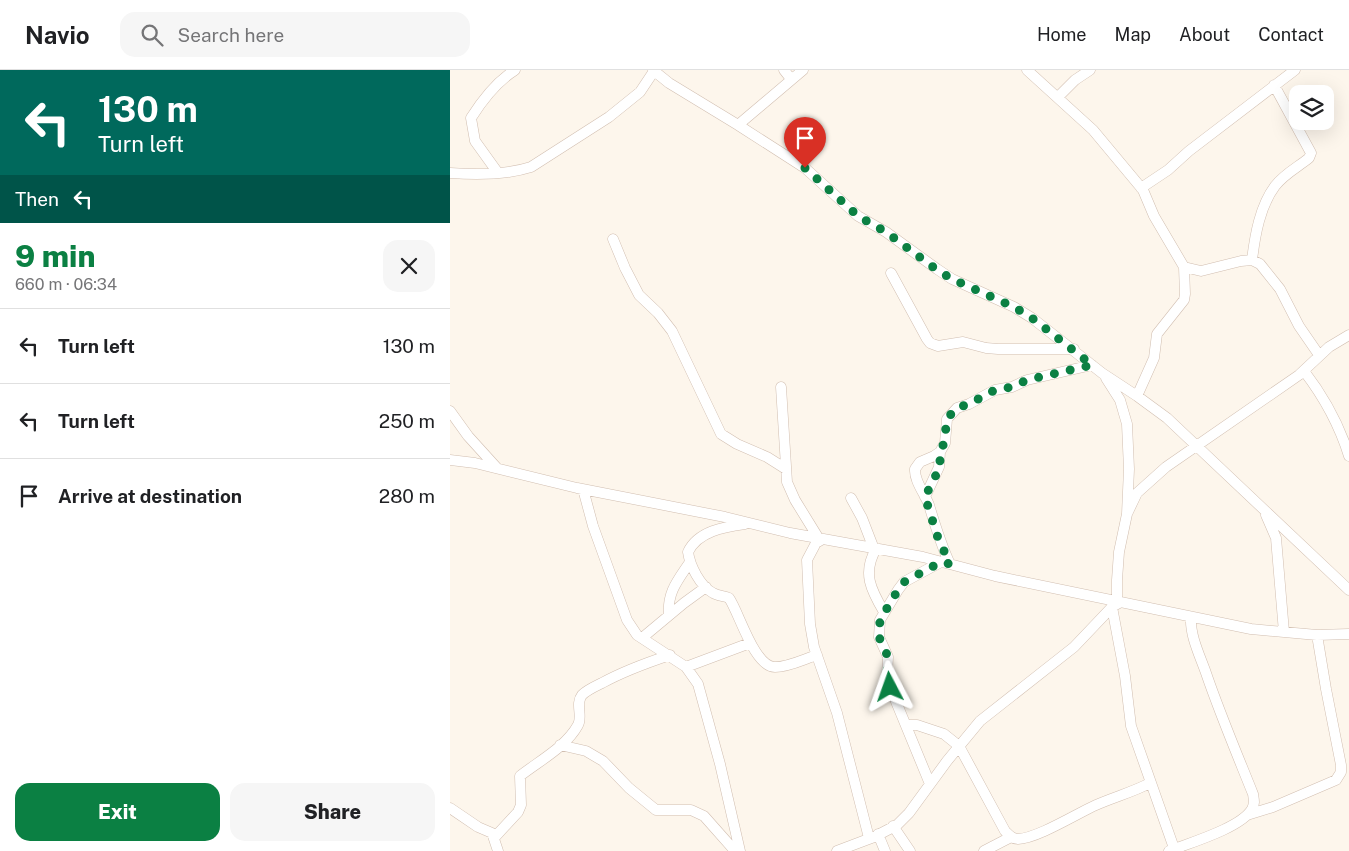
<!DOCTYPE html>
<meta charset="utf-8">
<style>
body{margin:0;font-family:"Public Sans",sans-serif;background:#f6f6f6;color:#202124;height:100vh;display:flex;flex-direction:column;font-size:19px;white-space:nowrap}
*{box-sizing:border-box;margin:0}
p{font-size:16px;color:#757577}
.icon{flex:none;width:28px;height:28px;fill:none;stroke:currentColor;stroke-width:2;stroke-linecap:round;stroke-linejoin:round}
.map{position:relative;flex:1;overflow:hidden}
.drawer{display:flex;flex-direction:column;background:#fff;width:450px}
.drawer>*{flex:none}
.guide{background:#00695c;color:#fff;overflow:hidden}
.tools{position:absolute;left:839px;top:15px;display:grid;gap:10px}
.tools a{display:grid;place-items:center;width:45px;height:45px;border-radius:10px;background:#fff;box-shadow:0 5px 20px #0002;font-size:25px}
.pin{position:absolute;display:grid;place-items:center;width:42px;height:42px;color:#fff;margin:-51px -21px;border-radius:50% 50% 50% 0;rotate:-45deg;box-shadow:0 0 5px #0007}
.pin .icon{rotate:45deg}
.me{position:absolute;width:55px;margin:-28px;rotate:356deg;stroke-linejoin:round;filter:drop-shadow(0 0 4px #0008)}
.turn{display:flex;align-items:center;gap:18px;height:105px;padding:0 15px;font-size:22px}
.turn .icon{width:65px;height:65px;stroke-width:2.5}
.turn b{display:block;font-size:35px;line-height:42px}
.then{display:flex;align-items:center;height:48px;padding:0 15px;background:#0003;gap:10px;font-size:19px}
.round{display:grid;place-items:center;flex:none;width:52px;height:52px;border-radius:15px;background:#f6f6f6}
.summary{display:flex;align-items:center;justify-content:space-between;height:85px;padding:0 15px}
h1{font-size:30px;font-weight:800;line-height:38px;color:#0b8043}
.primary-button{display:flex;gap:10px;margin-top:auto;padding:10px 15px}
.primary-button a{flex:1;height:58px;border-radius:15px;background:#0b8043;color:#fff;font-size:20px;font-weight:800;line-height:58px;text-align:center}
.primary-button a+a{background:#f6f6f6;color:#202124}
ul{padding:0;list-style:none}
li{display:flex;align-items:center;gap:15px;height:75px;padding:0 15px;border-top:1px solid #e0e0e0}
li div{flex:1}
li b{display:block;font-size:19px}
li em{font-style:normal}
header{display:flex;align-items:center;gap:30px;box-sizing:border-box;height:70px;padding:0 25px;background:#fff;border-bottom:1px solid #e0e0e0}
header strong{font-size:24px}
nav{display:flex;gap:28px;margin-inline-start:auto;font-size:18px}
.search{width:350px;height:45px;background:#f6f6f6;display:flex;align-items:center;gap:12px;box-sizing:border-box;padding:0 18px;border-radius:15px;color:#757577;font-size:19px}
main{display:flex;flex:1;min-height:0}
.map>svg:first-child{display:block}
</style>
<header>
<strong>Navio</strong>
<div class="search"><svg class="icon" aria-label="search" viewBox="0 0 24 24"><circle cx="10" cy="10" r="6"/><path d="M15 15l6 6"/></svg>Search here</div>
<nav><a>Home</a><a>Map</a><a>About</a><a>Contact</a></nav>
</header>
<main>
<section class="drawer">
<div class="guide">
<div class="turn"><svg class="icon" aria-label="left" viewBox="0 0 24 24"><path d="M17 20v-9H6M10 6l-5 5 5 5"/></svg><div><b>130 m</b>Turn left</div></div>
<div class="then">Then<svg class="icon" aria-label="left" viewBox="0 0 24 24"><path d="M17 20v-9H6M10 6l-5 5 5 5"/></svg></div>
</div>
<div class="summary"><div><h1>9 min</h1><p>660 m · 06:34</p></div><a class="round"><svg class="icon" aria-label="close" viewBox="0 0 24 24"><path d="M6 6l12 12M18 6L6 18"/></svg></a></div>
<ul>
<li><svg class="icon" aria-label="left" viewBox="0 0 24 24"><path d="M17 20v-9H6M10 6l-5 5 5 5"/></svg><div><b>Turn left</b></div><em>130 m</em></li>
<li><svg class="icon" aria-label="left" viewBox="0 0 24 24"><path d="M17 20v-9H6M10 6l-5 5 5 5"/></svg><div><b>Turn left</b></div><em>250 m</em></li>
<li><svg class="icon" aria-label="arrive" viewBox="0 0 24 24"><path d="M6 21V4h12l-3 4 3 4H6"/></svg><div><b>Arrive at destination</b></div><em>280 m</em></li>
</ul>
<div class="primary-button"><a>Exit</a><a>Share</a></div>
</section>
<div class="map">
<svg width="899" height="781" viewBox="0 0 899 781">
<rect width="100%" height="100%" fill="#fdf6ec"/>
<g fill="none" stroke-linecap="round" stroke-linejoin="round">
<defs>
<path id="street" d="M203,0L219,13L288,55L355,98L408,146L436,162L487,199L502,209L564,237L582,248L652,303L687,326L717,348L899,520
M334,0L341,9
M577,0L643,60L693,120L704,146L734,197L735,224L734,230L707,264L704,288L687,326
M608,27L625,10L640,0
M288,55L353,0
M0,103C26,105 56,105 81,97L159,47L190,22L204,1
M48,103L25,71L21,48C33,29 46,12 65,0
M691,118L718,100L739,81L845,0
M163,169L175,198L189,225L208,243L222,261L271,364L287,374L317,387L336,399
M802,190C805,165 810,136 825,116C834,104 848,97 859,88L861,83L824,15
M734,197L751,201L791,191L802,190L810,194L830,219L849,256L869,285
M441,203L477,269L480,273L488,276L513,272L536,278L548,279H624
M854,301C874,327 889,354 899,386
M656,308L670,330L677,354L679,399L677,444L669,482L667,510V531
M331,317L337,412L345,430L369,469
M0,341L18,366L47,398
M0,390L25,393L127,418L275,447L340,463L473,487L545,506L801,559L867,565L899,564
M133,419L143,456L177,550L187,565L236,597L248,614L270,694L290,781
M475,427L489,397L490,382
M401,428L412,448L424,479
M677,444L687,423L716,397L849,305L879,277L899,265
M816,445L826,468L834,562
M295,454C274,457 248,461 238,482C240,496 250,516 263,523C268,526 274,526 279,528C289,542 304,597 325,597C339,597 354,589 367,585
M373,469L366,473L357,490L360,554L364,577L387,643L419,768
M426,479C412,503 421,520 434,542
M500,494C491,475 485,455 479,435C475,424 464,411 465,399L470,392L484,386L490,382L495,373L497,349L507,338L519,334L545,320L562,317L577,310L642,295
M662,537L675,606L681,656L725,781
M219,545C217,522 228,510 240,492
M192,568L234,533L256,517
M236,597L300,573
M456,655H467L494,664L509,676L555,761C559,765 562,769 568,769C588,768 626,744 646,735C664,727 683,722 700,713
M110,675L136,681L153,691L179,718L206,740H241L254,746L285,781
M480,714L440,617L437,605L438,587L429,567L430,550L448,520L454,512L491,492
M0,738L28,757L42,763L48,781
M797,745L823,737L886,710L891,702V695L876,619L867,565
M443,756L460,781
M428,764L435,781
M44,768L68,742L71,735L70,706C89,691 116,677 128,655C133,646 125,634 132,625C137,620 146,616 152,613C174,601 196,593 220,585
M387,781L424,767L447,755L459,743L497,691L530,651L624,577L662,537L671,532
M534,781L561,767
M719,781C739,773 791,758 802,739C805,734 804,730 803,724C787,684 770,644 756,603C750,586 740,566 741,548"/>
</defs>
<!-- street casing -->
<use href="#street" stroke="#d1beb0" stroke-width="11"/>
<!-- street -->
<use href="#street" stroke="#fff" stroke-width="10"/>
</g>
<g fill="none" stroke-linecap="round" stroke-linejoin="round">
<!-- route -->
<path stroke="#0b8043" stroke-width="9" stroke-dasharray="0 16.2" d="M355,98L408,146L436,162L487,200L502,209L564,237L582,248L642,295L577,310L562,317L545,320L519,334L506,338L497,349L494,373L490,382V397L475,427L488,468L500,494L491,492L454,512L448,520L430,550L429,567L438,587L437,605L440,617"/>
</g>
</svg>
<div class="tools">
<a><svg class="icon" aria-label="layers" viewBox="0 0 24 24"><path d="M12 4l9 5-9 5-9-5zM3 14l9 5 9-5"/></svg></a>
</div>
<div class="pin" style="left:355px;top:98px;background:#d93025"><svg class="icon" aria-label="arrive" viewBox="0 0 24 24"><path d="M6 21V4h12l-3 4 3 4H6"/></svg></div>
<svg class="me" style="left:440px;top:617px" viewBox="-20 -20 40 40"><path d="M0-17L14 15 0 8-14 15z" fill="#0b8043" stroke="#fff" stroke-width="4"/></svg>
</div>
</main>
